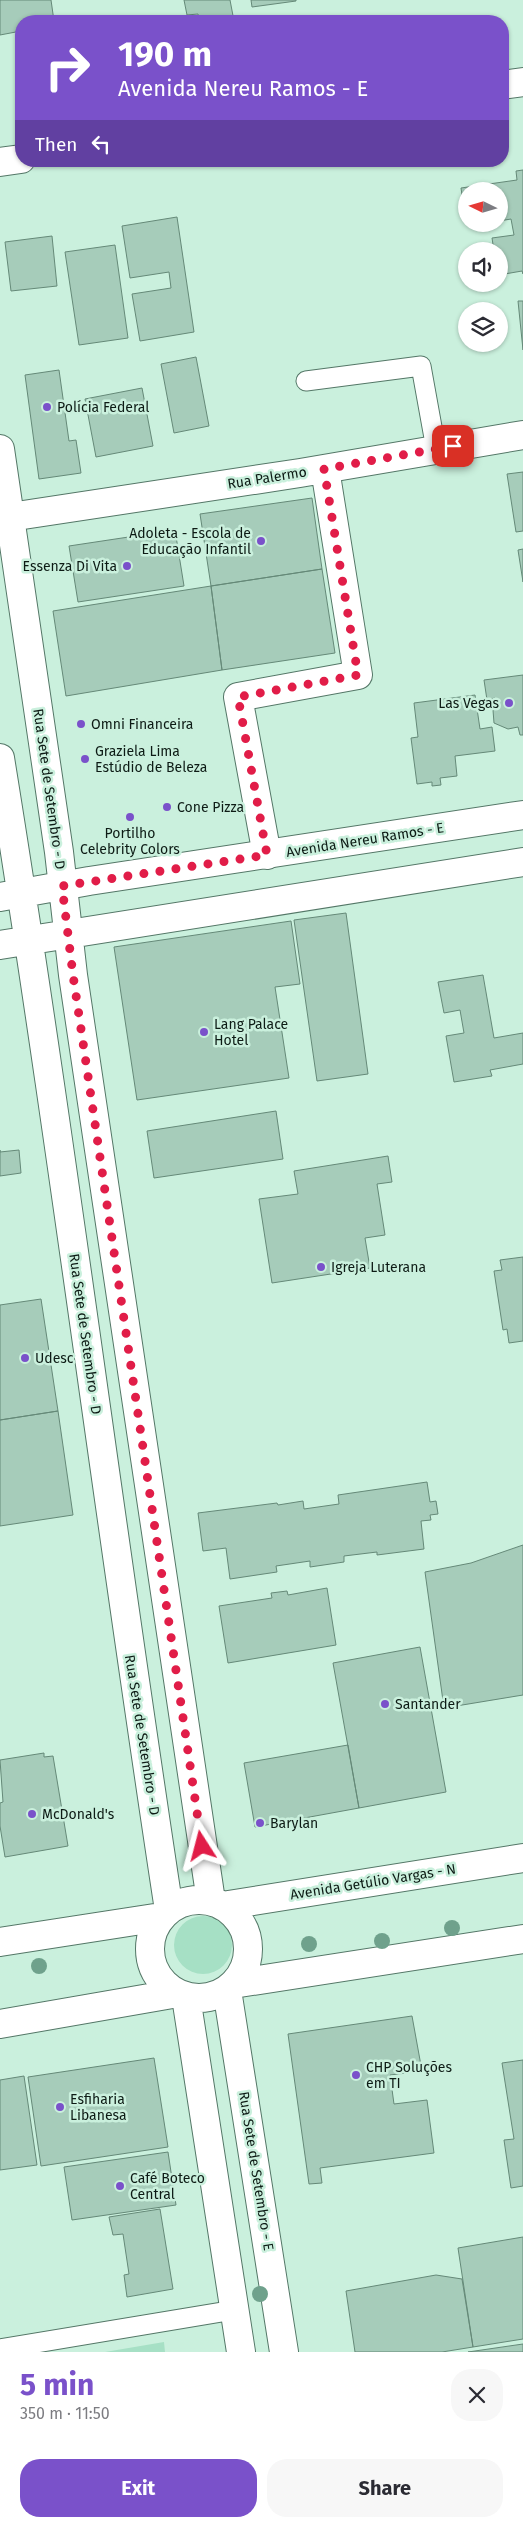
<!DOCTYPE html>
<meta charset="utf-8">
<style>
body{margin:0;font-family:"Fira Sans",sans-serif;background:#f7f7f7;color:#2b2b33;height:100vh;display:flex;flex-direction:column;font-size:19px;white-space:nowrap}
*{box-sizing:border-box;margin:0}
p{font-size:16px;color:#7c7c81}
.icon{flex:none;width:28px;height:28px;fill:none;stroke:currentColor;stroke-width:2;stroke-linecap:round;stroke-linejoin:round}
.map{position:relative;height:2352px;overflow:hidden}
.details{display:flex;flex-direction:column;background:#fff;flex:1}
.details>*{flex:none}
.guide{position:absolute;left:15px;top:15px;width:494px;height:152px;border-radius:20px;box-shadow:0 1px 4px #0004;background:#7a51ca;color:#fff;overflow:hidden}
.needle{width:32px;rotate:275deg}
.controls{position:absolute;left:458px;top:182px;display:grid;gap:10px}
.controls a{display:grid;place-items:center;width:50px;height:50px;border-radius:50%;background:#fff;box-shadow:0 1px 4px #0004;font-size:25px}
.pin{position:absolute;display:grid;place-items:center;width:42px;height:42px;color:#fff;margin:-21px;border-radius:10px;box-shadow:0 2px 8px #0006}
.me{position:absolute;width:55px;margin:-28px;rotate:351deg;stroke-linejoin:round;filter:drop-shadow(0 0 4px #0008)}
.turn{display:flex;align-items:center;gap:18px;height:105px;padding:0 20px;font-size:22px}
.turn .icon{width:65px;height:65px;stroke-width:2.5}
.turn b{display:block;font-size:35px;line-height:42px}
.then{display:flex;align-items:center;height:48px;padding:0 20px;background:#0003;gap:10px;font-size:19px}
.round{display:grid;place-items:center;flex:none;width:52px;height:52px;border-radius:20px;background:#f7f7f7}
.head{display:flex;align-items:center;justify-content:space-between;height:85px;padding:0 20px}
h1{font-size:30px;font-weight:700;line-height:38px;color:#7a51ca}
.primary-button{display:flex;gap:10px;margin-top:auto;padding:10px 20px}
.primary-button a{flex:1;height:58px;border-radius:20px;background:#7a51ca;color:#fff;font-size:20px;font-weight:700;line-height:58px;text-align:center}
.primary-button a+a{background:#f7f7f7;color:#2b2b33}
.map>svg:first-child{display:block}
</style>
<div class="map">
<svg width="523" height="2352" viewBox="0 0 523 2352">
<rect width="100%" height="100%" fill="#caf0dd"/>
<!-- green -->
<path fill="#a6e0c5" d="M174 1945a29 29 0 1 1 58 0a29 29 0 1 1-58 0Z
M164,2342L165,2352H105Z"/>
<!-- building -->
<path fill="#a6ccba" stroke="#658978" d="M0,0H51L54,21H21V31L0,35Z
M184,0H230L234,21H199L198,14L187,15Z
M251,0H296V1L252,7Z
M523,170V274L522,271L499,275V251H494L492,238L514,235L511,219L499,221V191H466V223L461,188L517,180L516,171Z
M177,217L194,332L140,341L132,294L171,288L169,272L130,278L122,226Z
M52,236L57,286L11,291L5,242Z
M115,245L128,338L79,345L65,252Z
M518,301H523V350Z
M196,357L209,426L174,433L161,364Z
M59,370L69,441L76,440L81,473L39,479L25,375Z
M142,388L153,446L96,457L85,399Z
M523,472V531L516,532L507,474Z
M312,498L322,569L211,586L200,514Z
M175,530L184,586L78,602L69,546Z
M523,549V582L518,550Z
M322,569L335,653L222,670L211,586Z
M211,586L222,670L66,696L53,611Z
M523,675V735H520L518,727L508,729L494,723L493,710L496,707L495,698L487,700L484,680Z
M475,695L480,729L492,727L495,751L455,756L457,776L440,778L441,785L432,786V782L417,784L411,738L418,737L414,703Z
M346,913L368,1074L317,1081L294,920Z
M291,921L300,984L275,987L289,1078L137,1100L114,947Z
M483,975L494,1038L523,1033V1064L490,1070L492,1076L454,1082L446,1036L464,1033L460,1010L444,1013L438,982Z
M276,1111L283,1159L154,1178L147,1131Z
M0,1150V1152L19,1150L21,1173L0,1176Z
M388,1156L392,1182L377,1184L385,1235L365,1238L370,1268L272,1283L259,1199L298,1194L294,1171Z
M523,1257V1341L509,1343L507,1329L503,1330L494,1271L502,1270L500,1260Z
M41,1299L58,1411L0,1420V1305Z
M58,1411L73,1515L0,1526V1420Z
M427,1482L430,1502L436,1501L438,1514L430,1515L431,1520L421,1521L424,1549L377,1555V1552L344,1556V1562L310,1567V1561L276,1566L277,1572L230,1579L226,1548L203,1551L198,1513L277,1503L278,1505L303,1501L304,1509L339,1504L338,1495Z
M523,1545V1695L444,1708L425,1572L471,1563Z
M327,1588L336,1645L228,1663L219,1606L272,1598L271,1593L287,1591L288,1595Z
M420,1647L446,1792L359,1808L333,1663Z
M348,1745L359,1808L255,1827L244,1763Z
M44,1753V1757L53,1756L68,1846L5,1857L0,1826V1803L3,1802L0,1760Z
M412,2016L422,2071L390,2075L394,2104L427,2100L434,2153L320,2168L322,2183L309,2184L288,2034Z
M154,2058L168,2147L41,2166L28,2077Z
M523,2060V2186L511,2188L504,2140L514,2139L502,2063Z
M24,2076L37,2165L0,2170V2080Z
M168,2152L176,2205L72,2220L64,2167Z
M160,2209L173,2289L127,2297L124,2275L129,2274L123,2234L113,2235L109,2217Z
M523,2237V2339L473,2347L458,2248Z
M436,2275L462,2279L473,2347L442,2352H355L346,2291Z
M523,2344V2352H468Z"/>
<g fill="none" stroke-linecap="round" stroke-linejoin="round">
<defs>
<path id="lane" d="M306,381L421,366L436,449
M0,2349L234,2310"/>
<path id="street" d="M10,517L300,473L523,435
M267,855L238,697L358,675L325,469"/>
<path id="secondary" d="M502,85L523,82
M0,162L21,159
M0,449L59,852L73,975L211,1901
M0,758C62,1141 110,1526 169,1910
M0,897L89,881L523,815
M0,945L523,862
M150 1949a49 49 0 1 1 98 0a49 49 0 1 1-98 0Z
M222,1906L523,1858
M0,1942L161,1917
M233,1984L523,1939
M227,1990L284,2352
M186,1997L241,2352
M0,2024L178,1993"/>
</defs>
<!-- lane casing -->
<use href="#lane" stroke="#547767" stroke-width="21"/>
<!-- street casing -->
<use href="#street" stroke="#547767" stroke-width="30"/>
<!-- secondary casing -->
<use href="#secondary" stroke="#547767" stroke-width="30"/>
<!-- lane -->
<use href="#lane" stroke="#fff" stroke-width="19"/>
<!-- street -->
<use href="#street" stroke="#fff" stroke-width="28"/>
<!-- secondary -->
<use href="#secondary" stroke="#fff" stroke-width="28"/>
</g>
<!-- trees -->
<g fill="#6fa18c">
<circle cx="452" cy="1928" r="8"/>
<circle cx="382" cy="1941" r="8"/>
<circle cx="309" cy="1944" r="8"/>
<circle cx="39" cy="1966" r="8"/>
<circle cx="260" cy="2294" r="8"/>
</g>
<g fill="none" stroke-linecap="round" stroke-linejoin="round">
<!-- route -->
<path stroke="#e11d48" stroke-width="9" stroke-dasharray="0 16.2" d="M202,1846L73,975L62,886L267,855L238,697L358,675L324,469L453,446"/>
</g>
<!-- markers -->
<g fill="#7a51ca" stroke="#caf0dd" stroke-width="2">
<circle cx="47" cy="407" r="5"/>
<circle cx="261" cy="541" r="5"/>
<circle cx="127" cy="566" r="5"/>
<circle cx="509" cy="703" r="5"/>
<circle cx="81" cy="724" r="5"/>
<circle cx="85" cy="759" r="5"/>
<circle cx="167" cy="807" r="5"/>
<circle cx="130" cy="817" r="5"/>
<circle cx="204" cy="1032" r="5"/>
<circle cx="321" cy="1267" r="5"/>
<circle cx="25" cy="1358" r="5"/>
<circle cx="385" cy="1704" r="5"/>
<circle cx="32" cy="1814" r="5"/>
<circle cx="260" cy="1823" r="5"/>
<circle cx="356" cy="2075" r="5"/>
<circle cx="60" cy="2107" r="5"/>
<circle cx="120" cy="2186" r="5"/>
</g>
<g text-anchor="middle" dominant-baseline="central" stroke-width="5" stroke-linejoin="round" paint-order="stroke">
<!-- poi labels -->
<g font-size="14" fill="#0d1b15" stroke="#caf0dd" text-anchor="start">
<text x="57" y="407">Polícia Federal</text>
<text x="251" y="533" text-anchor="end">Adoleta - Escola de<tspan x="251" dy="16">Educação Infantil</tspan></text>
<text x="117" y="566" text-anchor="end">Essenza Di Vita</text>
<text x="499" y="703" text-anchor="end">Las Vegas</text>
<text x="91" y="724">Omni Financeira</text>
<text x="95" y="751">Graziela Lima<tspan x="95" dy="16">Estúdio de Beleza</tspan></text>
<text x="177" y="807">Cone Pizza</text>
<text x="130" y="833" text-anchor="middle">Portilho<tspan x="130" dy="16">Celebrity Colors</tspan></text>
<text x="214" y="1024">Lang Palace<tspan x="214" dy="16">Hotel</tspan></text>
<text x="331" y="1267">Igreja Luterana</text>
<text x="35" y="1358">Udesc</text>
<text x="395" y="1704">Santander</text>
<text x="42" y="1814">McDonald's</text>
<text x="270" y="1823">Barylan</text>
<text x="366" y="2067">CHP Soluções<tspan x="366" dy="16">em TI</tspan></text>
<text x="70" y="2099">Esfiharia<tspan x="70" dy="16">Libanesa</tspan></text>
<text x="130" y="2178">Café Boteco<tspan x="130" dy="16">Central</tspan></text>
</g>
<!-- street labels -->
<g font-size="14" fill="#0d1b15" stroke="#caf0dd">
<text transform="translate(267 478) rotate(-9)">Rua Palermo</text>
<text transform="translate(49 789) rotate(82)">Rua Sete de Setembro - D</text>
<text transform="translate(365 840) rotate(-9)">Avenida Nereu Ramos - E</text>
<text transform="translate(85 1334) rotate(82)">Rua Sete de Setembro - D</text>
<text transform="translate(142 1735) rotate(81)">Rua Sete de Setembro - D</text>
<text transform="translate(373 1882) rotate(-9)">Avenida Getúlio Vargas - N</text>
<text transform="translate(256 2171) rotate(81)">Rua Sete de Setembro - E</text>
</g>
</g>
</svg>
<div class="controls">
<a><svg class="needle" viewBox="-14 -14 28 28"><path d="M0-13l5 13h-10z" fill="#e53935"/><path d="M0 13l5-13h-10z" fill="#7c7c81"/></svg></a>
<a><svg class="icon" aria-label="sound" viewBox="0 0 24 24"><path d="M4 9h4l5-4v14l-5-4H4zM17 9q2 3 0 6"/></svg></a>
<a><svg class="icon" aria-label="layers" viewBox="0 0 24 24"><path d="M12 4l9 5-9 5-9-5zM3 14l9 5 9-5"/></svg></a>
</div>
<div class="pin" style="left:453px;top:446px;background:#d93025"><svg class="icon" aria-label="arrive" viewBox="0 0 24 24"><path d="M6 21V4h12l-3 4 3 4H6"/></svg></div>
<svg class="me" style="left:202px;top:1846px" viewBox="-20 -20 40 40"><path d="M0-17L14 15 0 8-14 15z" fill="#e11d48" stroke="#fff" stroke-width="4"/></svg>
<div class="guide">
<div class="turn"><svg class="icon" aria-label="right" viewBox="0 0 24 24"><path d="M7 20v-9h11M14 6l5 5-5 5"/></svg><div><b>190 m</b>Avenida Nereu Ramos - E</div></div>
<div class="then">Then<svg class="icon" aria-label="left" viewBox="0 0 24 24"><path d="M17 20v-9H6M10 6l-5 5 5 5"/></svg></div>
</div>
</div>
<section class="details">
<div class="head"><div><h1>5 min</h1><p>350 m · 11:50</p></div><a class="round"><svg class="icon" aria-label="close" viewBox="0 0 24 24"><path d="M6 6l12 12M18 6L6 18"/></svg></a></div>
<div class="primary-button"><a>Exit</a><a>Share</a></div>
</section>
